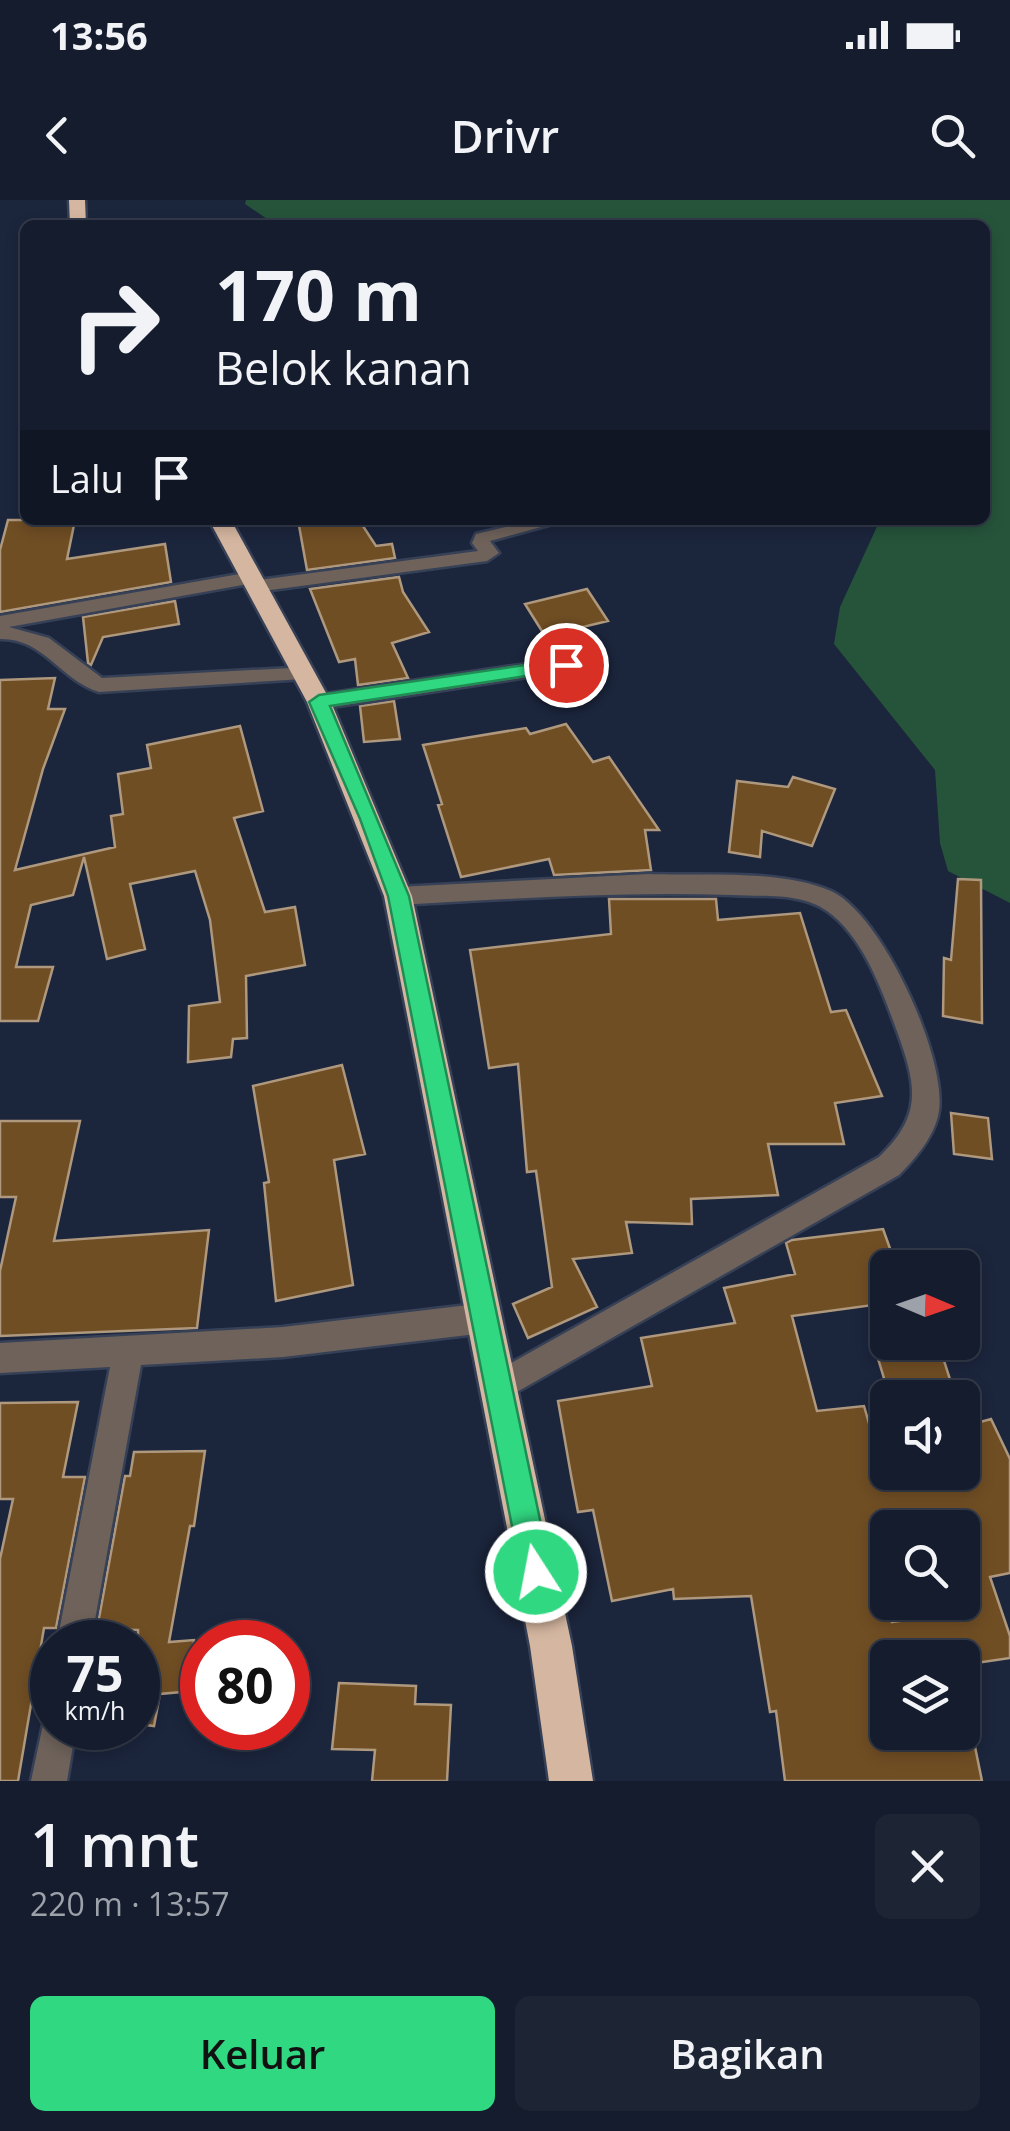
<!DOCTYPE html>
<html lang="id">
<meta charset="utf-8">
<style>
body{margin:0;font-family:"Open Sans",sans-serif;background:#1d2535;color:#f1f3f6;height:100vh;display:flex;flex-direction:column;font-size:38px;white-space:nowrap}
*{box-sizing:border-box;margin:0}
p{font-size:32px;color:#9da1aa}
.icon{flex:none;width:55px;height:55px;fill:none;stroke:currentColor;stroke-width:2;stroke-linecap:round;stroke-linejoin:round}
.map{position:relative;height:1581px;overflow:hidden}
.sheet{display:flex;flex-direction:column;background:#141c2d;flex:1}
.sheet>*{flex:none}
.top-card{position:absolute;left:20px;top:20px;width:970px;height:305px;border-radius:15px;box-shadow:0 5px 15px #0003,0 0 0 2px #333a49;background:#141c2d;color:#f1f3f6;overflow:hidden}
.needle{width:65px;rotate:92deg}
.fabs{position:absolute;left:870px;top:1050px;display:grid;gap:20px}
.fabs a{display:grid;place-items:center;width:110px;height:110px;border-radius:15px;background:#141c2d;box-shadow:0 5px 15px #0003,0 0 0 2px #333a49;font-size:50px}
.speed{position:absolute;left:30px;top:1420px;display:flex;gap:20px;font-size:50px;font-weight:700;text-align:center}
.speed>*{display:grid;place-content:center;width:130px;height:130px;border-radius:50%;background:#141c2d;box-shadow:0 5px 15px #0003,0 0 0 2px #333a49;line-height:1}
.speed small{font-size:25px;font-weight:400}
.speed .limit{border:15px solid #d22;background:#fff;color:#111}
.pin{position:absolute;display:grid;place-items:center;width:85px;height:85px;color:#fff;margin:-42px;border:5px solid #fff;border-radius:50%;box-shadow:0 2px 10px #0007}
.me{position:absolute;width:110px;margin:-55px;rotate:349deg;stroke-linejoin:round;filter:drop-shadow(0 0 8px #0008)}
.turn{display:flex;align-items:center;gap:35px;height:210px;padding:0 30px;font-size:45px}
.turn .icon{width:130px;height:130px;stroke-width:2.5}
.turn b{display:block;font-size:70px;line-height:85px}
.then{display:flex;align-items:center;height:95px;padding:0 30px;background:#0003;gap:20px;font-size:38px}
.round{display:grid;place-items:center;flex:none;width:105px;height:105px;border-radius:15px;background:#1d2535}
.summary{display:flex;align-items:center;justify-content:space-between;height:170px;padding:0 30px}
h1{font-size:60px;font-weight:600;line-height:75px}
.primary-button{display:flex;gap:20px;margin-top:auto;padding:20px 30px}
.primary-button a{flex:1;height:115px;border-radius:15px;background:#31d882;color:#111;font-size:40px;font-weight:600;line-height:115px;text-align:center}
.primary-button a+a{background:#1d2535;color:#f1f3f6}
.status{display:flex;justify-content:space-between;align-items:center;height:70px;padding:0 50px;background:#141c2d;direction:ltr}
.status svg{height:28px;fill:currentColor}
header{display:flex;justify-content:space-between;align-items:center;height:130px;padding:0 30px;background:#141c2d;font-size:45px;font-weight:600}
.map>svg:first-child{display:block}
</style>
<div class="status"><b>13:56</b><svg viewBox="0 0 49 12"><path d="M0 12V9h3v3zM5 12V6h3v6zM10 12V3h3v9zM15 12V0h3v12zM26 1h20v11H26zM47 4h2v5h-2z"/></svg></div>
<header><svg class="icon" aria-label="back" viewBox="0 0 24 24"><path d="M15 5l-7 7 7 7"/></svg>Drivr<svg class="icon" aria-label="search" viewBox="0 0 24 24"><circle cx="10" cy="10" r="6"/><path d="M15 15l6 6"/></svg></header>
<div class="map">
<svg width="1010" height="1581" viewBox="0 0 1010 1581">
<rect width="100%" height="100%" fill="#1b253c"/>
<!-- green -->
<path fill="#26543b" d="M246,0H1010V703L948,671L940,643L935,570L834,444L840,407L880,320H985V25H276L245,4Z"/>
<!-- building -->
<path fill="#704e24" stroke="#ae987e" stroke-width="2.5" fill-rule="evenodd" d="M8,320H75L67,359L165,344L171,382L0,412V350Z
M298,320H359L376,346L392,344L395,358L307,370Z
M399,377L403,392L429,432L392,443L408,478L358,485L355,459L339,462L310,389Z
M587,389L608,421L545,436L525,404Z
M175,401L179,424L103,437L91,465L88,463L83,417Z
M55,478L48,509H65L43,569L15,670L115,647L111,616L123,614L118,574L151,568L147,545L240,526L263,611L234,618L265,712L295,707L305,765L246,776L247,838L233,839L231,857L188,862L189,806L220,802L210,720L195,671L130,684L145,749L107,759L84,657L73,695L31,705L16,767H53L38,821H0V480Z
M394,501L400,539L364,542L360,506Z
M566,524L593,562L609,557L659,630H645L651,670L554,675L549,659L461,677L438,605L442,604L423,545L526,528L530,534Z
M793,577L835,589L812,646L762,631L760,657L729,652L737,581L788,587Z
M958,679L981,680L982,823L943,816L944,758L951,760Z
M609,699H716L718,720L800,713L831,812L846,810L882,896L835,903L844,944H768L778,995L691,999L692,1024L626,1022L632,1053L573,1059L597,1107L528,1138L513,1104L552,1087L536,971L527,972L518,864L489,868L470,750L611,734Z
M342,865L365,954L334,960L353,1085L276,1101L264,983L269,982L253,886Z
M951,913L988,918L992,959L954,954Z
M0,921H80L54,1041L209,1030L197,1128L0,1136V1071L16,997H0Z
M883,1029L897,1068H888V1103L792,1116L817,1211L864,1206L883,1272H962V1227L991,1219L1010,1259V1373L990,1377L1010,1436V1458L962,1465V1458H888V1533L972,1532L982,1581H785L776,1511L770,1512L751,1396L674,1399L673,1389L612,1401L593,1310L578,1312L571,1275L558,1201L652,1186L641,1138L735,1123L724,1088L795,1074L786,1043L792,1040ZM875,1328H962V1412L892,1422Z
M873,1142H938L956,1198H890Z
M78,1202L63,1277H85L56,1428H44L18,1581H0V1359L13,1299H0V1203Z
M205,1251L194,1326H190L169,1442L194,1440L192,1491L160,1494L154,1526L138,1524V1430L97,1429L125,1276H130L134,1252Z
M339,1483L416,1486L415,1504L451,1505L447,1581H372L375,1550L332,1549Z"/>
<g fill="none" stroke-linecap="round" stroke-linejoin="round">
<defs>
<path id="minor" d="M535,320H567L490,341L499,353L487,361L256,392L249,390L248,384L9,427L49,438L102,478L310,467L313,472L303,479L99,492C60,480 44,438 0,439V416L251,372L258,374L259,380L478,351L472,343L476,334Z
M566,458L573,460V470L319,509L309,502L319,495Z
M648,674C702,676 782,669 831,691C881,713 947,857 939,911C935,936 916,958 899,975L499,1202L488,1198L484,1187L488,1176L879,957C922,916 917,887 898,834C883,793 864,737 827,711C800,692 763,697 731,695C620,691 509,699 398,705L386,696L398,687Z
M485,1103L496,1108L500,1118L496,1128L485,1133L283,1157L141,1165L91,1442H57L110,1167L0,1173V1143L283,1127Z
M52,1512V1528H76L67,1581H31L45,1515Z"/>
<path id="highway" d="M69,0H85L86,25H70Z
M209,320H231L331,502L412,696L572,1446L593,1581H549L530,1446L384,696L307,502Z"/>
</defs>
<!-- minor casing -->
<use href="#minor" stroke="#364056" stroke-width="5"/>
<!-- highway casing -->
<use href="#highway" stroke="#364056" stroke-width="5"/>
<!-- minor -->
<use href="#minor" fill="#6e625a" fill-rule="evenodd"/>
<!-- highway -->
<use href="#highway" fill="#d5b7a1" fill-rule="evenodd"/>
</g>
<!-- route -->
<path fill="#31d882" stroke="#208c54" stroke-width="2.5" d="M566,459L572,461V469L330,506L409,696L551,1372L547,1383L536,1387L525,1383L521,1372L388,696L360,619L309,502L319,495Z"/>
</svg>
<div class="fabs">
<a><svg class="needle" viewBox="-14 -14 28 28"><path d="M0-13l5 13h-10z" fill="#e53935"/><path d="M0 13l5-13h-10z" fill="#9da1aa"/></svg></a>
<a><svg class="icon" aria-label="sound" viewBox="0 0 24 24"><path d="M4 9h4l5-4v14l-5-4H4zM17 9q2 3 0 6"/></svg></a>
<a><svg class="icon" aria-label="search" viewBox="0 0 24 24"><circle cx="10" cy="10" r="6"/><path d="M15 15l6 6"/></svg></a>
<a><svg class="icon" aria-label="layers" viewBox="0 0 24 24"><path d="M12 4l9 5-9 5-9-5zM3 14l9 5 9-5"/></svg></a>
</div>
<div class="speed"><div>75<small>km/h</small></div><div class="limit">80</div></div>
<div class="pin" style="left:566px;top:465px;background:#d93025"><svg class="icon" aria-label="arrive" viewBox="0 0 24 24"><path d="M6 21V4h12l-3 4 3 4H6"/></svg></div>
<svg class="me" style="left:536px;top:1372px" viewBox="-20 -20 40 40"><circle r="17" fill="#31d882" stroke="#fff" stroke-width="3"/><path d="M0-11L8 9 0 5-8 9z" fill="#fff"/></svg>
<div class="top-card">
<div class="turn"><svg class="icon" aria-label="right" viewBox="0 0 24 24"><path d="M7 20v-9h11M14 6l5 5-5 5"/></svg><div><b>170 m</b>Belok kanan</div></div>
<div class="then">Lalu<svg class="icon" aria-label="arrive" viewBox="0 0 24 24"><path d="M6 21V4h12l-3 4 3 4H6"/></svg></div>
</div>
</div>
<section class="sheet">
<div class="summary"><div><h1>1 mnt</h1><p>220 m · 13:57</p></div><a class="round"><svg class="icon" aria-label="close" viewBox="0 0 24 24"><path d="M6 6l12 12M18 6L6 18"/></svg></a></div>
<div class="primary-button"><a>Keluar</a><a>Bagikan</a></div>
</section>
